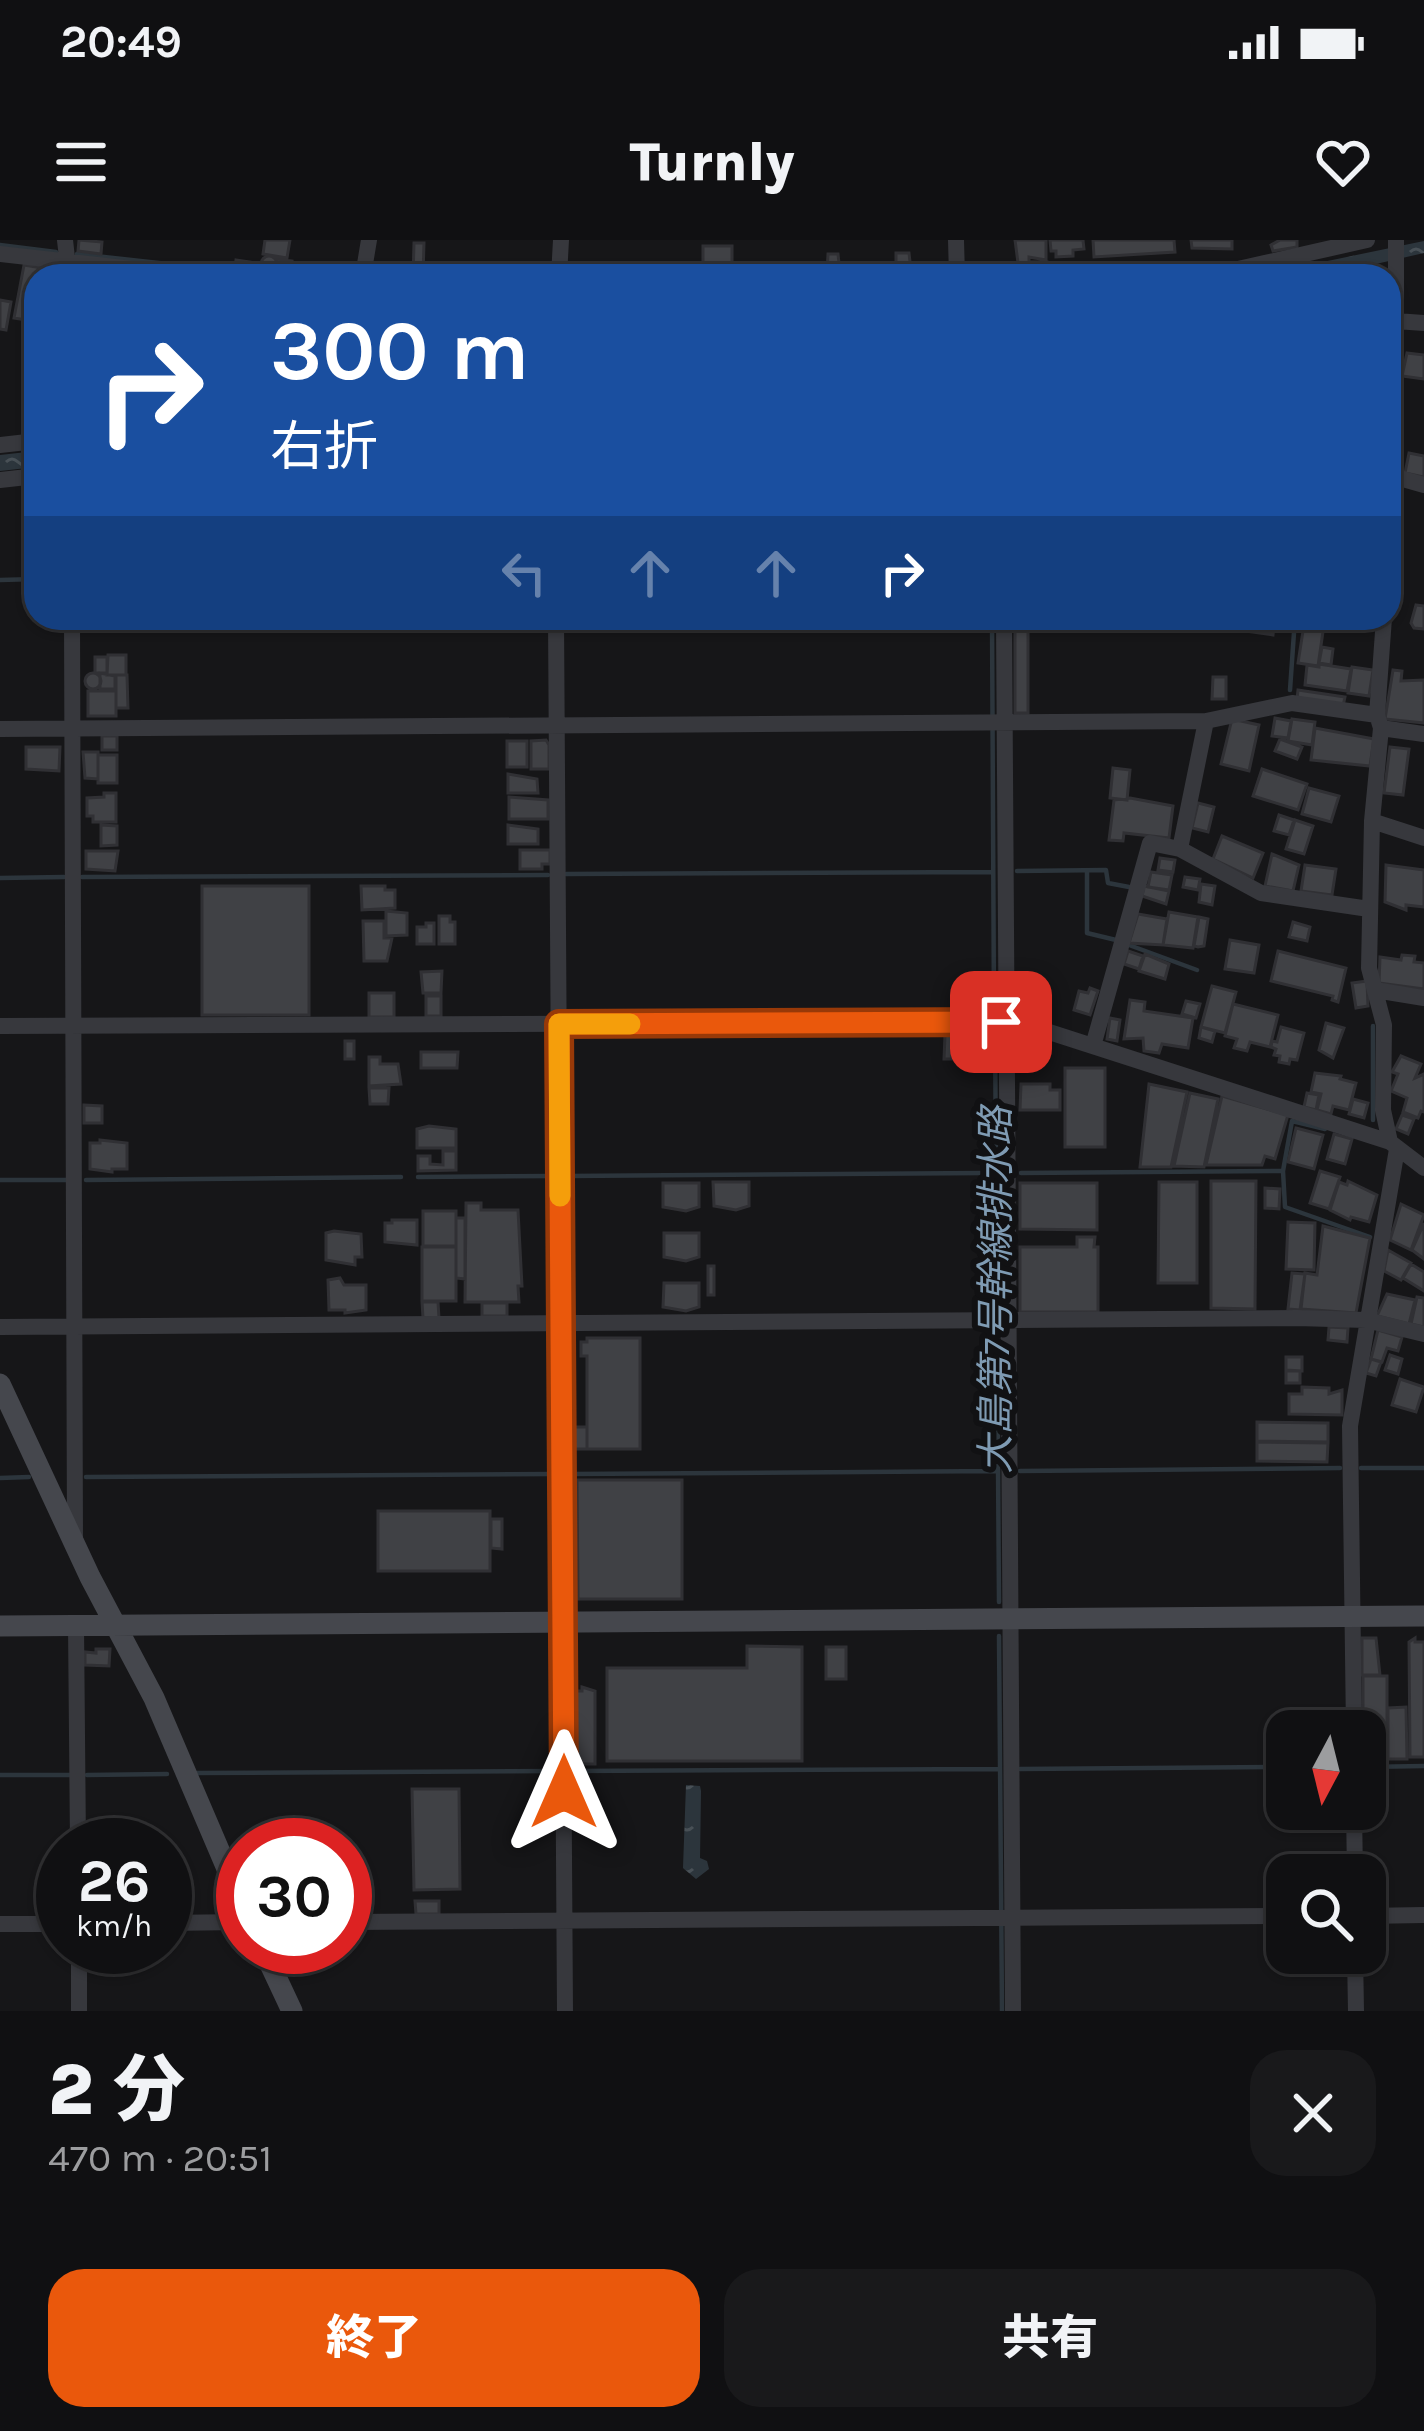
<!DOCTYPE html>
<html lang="ja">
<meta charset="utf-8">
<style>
body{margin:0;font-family:Karla,"Noto Sans JP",sans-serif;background:#19191b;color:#f1f3f6;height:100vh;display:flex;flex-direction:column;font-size:45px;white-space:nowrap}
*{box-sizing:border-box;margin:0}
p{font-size:39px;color:#9c9d9f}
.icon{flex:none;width:66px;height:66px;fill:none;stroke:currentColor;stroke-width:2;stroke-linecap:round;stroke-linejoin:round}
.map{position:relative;height:1771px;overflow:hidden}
.side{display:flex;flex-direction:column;background:#101012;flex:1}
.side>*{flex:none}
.top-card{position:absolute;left:24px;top:24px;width:1377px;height:366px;border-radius:36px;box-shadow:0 3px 9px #0004,0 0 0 3px #303032;background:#1a4fa0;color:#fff;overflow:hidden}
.needle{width:78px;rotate:187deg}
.buttons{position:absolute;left:1266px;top:1470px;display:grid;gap:24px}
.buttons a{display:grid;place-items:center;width:120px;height:120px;border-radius:24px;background:#101012;box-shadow:0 3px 9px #0004,0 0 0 3px #303032;font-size:60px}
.speed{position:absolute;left:36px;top:1578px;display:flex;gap:24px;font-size:60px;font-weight:700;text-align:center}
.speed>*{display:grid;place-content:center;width:156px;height:156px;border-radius:50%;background:#101012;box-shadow:0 3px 9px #0004,0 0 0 3px #303032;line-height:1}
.speed small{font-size:30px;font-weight:400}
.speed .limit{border:18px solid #d22;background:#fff;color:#111}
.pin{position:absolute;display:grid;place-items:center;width:102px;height:102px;color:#fff;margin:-51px;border-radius:24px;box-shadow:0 6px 18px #0006}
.me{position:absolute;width:132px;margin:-66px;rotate:0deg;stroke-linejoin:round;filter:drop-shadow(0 0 9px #0008)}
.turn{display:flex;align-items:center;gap:42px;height:252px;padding:0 48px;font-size:54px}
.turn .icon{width:156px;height:156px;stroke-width:2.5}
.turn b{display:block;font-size:84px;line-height:102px}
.lanes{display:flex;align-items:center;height:114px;padding:0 48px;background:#0003;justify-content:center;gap:60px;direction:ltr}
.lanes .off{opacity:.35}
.round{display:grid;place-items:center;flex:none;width:126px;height:126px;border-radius:36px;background:#19191b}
.head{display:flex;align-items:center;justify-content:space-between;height:204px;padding:0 48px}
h1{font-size:72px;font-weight:800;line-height:90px}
.primary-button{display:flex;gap:24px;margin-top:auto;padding:24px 48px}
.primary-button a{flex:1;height:138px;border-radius:36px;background:#ea580c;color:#fff;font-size:48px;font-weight:800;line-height:138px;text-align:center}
.primary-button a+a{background:#19191b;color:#f1f3f6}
.status{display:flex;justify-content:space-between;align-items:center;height:84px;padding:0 60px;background:#101012;direction:ltr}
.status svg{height:33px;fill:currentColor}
header{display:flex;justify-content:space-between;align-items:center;height:156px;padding:0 48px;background:#101012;font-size:54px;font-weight:800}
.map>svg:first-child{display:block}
</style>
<div class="status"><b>20:49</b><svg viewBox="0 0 49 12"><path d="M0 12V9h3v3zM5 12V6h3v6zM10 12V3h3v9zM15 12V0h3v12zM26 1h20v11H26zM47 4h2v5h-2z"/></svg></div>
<header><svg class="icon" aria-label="menu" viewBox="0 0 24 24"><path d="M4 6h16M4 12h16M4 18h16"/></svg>Turnly<svg class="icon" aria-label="heart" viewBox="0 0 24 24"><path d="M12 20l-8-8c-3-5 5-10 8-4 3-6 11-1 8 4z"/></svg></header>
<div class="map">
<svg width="1424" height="1771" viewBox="0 0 1424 1771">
<defs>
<pattern id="water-ripples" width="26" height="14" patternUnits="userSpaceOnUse" patternTransform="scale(3)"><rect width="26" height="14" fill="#2c353c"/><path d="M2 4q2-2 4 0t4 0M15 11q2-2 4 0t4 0" fill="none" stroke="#485056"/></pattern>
</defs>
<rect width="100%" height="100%" fill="#161618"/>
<!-- water -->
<path fill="url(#water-ripples)" d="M1424,1V13L1323,36H1255Z
M36,211V227L0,231V215Z
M686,1545L700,1546L701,1551L700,1618L707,1621L709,1629L696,1639L683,1628Z"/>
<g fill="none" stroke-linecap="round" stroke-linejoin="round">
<!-- stream -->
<path stroke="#2c353c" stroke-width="4.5" d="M0,5L56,12
M77,14L177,25
M187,26L229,31
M0,340L36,339
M992,378L994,774
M1290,450L1295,378
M1017,631L1106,630L1108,643L1129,647
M1087,632V693L1116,700
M566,634L992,632
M82,637L548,635
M0,638L64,637
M1129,705L1197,730
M995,786L997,1074
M1373,786V880
M1283,931L1292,881L1325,889
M1021,933L1283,931L1285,967L1370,997
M568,936L986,933
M418,937L551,936
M0,940H66
M86,940L401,937
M997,1086L999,1362
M1361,1228H1424
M1020,1231L1340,1228
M571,1234L997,1231
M86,1237L554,1234
M0,1238L29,1237
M999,1396L1002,1771
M1365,1527L1424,1526
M1020,1529L1287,1527
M571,1531L1000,1529
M197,1533L556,1531
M0,1535H70
M87,1535L167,1534"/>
</g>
<!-- building -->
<path fill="#404145" stroke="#303034" stroke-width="3" d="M79,0L102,2L101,14L78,11Z
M265,0H290L287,18L263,14Z
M1015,0H1046V20L1029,17V23H1018Z
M1050,0H1083L1084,9L1073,10V16L1056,17V11H1051Z
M1093,0H1174L1175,12L1094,17Z
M1191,0H1232V9L1192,8Z
M1280,0H1297V7L1273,11L1271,5Z
M414,3H424L423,36H413Z
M703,6H732V36H703Z
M896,13H909L911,30H896Z
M828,14H838L840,32H827Z
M261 24a8 8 0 1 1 16 0a8 8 0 1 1-16 0Z
M277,19L292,21L290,36H274Z
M236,20L250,22L249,36L234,35Z
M1031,22H1047V36H1031Z
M24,25L42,28L40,36H36L32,81L14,78Z
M372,25L388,27L387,36H371Z
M915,27H951V36H914Z
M1087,28V36H1049V30Z
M827,33H877V36H827Z
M0,60L11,62L6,90L0,89Z
M1407,113L1424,115V139L1402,136Z
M1409,213L1424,216V237L1405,233Z
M1416,365L1424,366V389L1414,388L1411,383Z
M1015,378H1028V473H1015Z
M1226,378H1275L1273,395L1224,388Z
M1305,378H1325L1318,426L1298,423Z
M1326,378H1357L1356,387L1326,383Z
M1358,378H1377L1376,387L1357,384Z
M1322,407L1333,409L1331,425L1319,423Z
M108,415H126V435H107Z
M95,417H107V433H95Z
M1319,424L1351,429L1347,451L1305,445L1307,425L1319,427Z
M1352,427L1373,430L1369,456L1348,453Z
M1393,430L1402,431L1401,441L1424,440V483L1385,479Z
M100,433L115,436V449H100Z
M85 441a8 8 0 1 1 16 0a8 8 0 1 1-16 0Z
M116,435H127L128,468H116Z
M1213,437H1226V459H1212Z
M1298,450L1345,457L1343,466L1297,459Z
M88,451H116V476H88Z
M1275,478L1291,481L1288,498L1272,496Z
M1232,479L1259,485L1249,531L1221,524Z
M1292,479L1315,482L1312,505L1288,501Z
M1315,488L1374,499L1370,526L1311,520Z
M102,496H117V510H102Z
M1280,499L1302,507L1297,519L1275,511Z
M546,500L549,505V529H531V501Z
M507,501H527V527H507Z
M26,507H60L59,531L26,529Z
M1390,507L1409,509L1403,555L1384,553Z
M83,512H98V539L85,538Z
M98,515H117V543H98Z
M1113,528L1130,530L1127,560L1110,558Z
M1262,529L1307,544L1298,570L1253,556Z
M508,534L537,539L538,553H508Z
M1309,548L1339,556L1331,582L1302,574Z
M104,553H116V582H93V576H87V558L104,557Z
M509,557L548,560V579H509Z
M1130,558L1173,566L1169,598L1124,593L1123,601L1109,600L1114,560Z
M1198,563L1214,567L1208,592L1192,588Z
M1279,575L1294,580L1289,595L1274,591Z
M1295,580L1313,586L1304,614L1286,609Z
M101,585L117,586V605L101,606Z
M508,585L538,589V604H508Z
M1222,596L1263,613L1253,638L1213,619Z
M520,610H550V624H542V629H520Z
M86,611H118L115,631L86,629Z
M1272,614L1299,625L1293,651L1265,646Z
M1160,618L1175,620L1173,632L1158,630Z
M1305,625L1336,629L1332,655L1301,651Z
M1386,625L1424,630V667L1406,665V670L1385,662Z
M1151,632L1172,635L1169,650L1148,647Z
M1185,637L1200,639L1198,650L1183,647Z
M1201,644L1215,646L1212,665L1199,662Z
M202,646H309V775H202Z
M361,646H385V650H395V668L362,670Z
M1144,646L1169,651L1166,664L1142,656Z
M386,671L407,673V695L386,696Z
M1169,672L1198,677L1193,708L1163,705Z
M1138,674L1167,679L1163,705L1129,703Z
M439,676H450V682H455V704H439Z
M1199,677L1208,679L1204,706L1198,707L1194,706Z
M363,681H384V698H392L387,721H364Z
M1293,682L1310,687L1307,701L1289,697Z
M426,683H434V704H417V687H426Z
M1230,700L1259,705L1254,733L1225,729Z
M1128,711L1143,716L1139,729L1124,724Z
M1278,711L1346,728L1338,762L1332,760L1333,756L1271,741Z
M1145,714L1169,724L1165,739L1139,731Z
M1402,715L1415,716L1414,722L1424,723V749L1379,743L1380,717L1401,720Z
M442,731L441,753H423L421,732Z
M1367,741L1368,766L1356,768L1352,743Z
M1212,746L1236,752L1225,793L1201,787Z
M1090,748L1098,751L1090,775L1074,770L1079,751L1088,753Z
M369,753H394V777H369Z
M426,756H441V776H426Z
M1130,760L1145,762L1144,771L1193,778L1188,808L1162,804L1159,813L1144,811L1143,798L1124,799Z
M1186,761L1200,764L1196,778L1182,774Z
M1233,764L1278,775L1270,807L1250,802L1247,811L1234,808L1237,799L1225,796Z
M1110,778L1120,780L1117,801L1107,799Z
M1326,783L1344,788L1333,818L1319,810Z
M1201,787L1215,791L1212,802L1199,798Z
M1281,787L1304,793L1297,820L1290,819L1289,824L1279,822L1280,816L1274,815L1276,809L1271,807L1272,801L1277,802Z
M952,794V819H944L945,795Z
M345,801H354V819H345Z
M421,812H458L457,828H421Z
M1401,816L1421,824L1415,838L1424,834V872L1421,871L1418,878L1403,872L1407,858L1391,851L1398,834L1392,832Z
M369,817H380V824H398L401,844L369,846Z
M1065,828H1105V907H1065Z
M1315,833L1341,836L1340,839L1356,843L1349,870L1333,866L1331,874L1317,870L1321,854L1311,852Z
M1021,844H1050V850H1060V870H1020Z
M1149,844L1187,852L1171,927H1140Z
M369,848H389L388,864H370Z
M1190,853L1218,859L1204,927L1174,926Z
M1307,853L1319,855L1316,870L1304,867Z
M1222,856L1288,875L1275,919L1265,916L1262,925H1206Z
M1353,859L1368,863L1364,878L1349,874Z
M84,865L102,866V883H84Z
M1402,875L1414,879L1408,894L1396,889Z
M429,886L456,889V908H417V889Z
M1296,888L1323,895L1314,929L1288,922Z
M1334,894L1352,899L1345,924L1327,919Z
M100,900L127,903V929H112V932L90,929V903H100Z
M443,911H456V930L418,931V916H430V924L443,925Z
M1320,931L1340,937L1329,969L1310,963Z
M1211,941H1256L1255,1069L1211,1068Z
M1348,941L1377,955L1369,982L1351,977L1350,980L1330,970L1339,942L1347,945Z
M713,942H749V966L736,970L714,966Z
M1159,942H1197V1043H1158Z
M663,943H699V967L686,971L663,967Z
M1020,943H1097V990L1020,989Z
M1265,948L1280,949L1279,969L1265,968Z
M466,963H481V970H518L522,1046H518L519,1062H465Z
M1401,964L1424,975L1411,1010L1390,1000Z
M423,971H456V1006H423Z
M456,978H465V1039L456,1038Z
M392,980H417V1005L385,1002V983H392Z
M1288,982L1315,983L1314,1030L1286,1029Z
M1424,983V1019L1412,1010Z
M1323,986L1370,998L1356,1073L1301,1069L1305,1033L1317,1035Z
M334,991L361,994L362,1017H355V1025L326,1020V993Z
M664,993H699V1017L686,1021L664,1017Z
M1077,997H1095L1094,1007H1098V1072H1020V1007H1077Z
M422,1007H456V1061H422Z
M1388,1010L1411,1023L1401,1040L1384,1031Z
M1411,1024L1424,1032V1051L1403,1038Z
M708,1026H714V1055H708Z
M1292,1033L1305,1034L1300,1070L1288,1069Z
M340,1038L344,1045H366V1070L345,1073V1070H329L328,1040Z
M664,1043H699V1067L686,1071L663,1067Z
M1387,1054L1415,1060L1409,1084L1377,1076Z
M1417,1057L1424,1058V1087L1411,1084Z
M422,1062H438L439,1078H423Z
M482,1063H507V1076H482Z
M1329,1087L1348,1088L1347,1102L1328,1100Z
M1378,1090L1402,1097L1398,1111L1387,1108L1382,1122L1371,1119Z
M587,1098H640V1209H587V1116H581V1102H587Z
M1390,1115L1402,1119L1398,1134L1385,1130Z
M1286,1117H1302V1131L1286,1130Z
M1371,1119L1381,1122L1376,1136L1366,1133Z
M1286,1131H1300V1143H1286Z
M1400,1139L1424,1147L1416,1172L1392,1165Z
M1302,1147L1329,1148V1154L1342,1150V1175L1289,1174V1154H1302Z
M1257,1182L1328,1183V1202L1257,1201Z
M573,1187H587V1209H573Z
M1257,1202L1328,1203L1327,1222L1257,1221Z
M577,1240H682V1359H578Z
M378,1271H490V1331H378Z
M491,1279H502V1309L491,1308Z
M1362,1398H1376L1380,1435H1362Z
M1415,1398V1402H1424V1517H1410L1409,1402Z
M747,1406L802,1407V1521H607V1428H747Z
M826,1407H846V1439H826Z
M96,1409H110L109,1426L85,1425V1412L96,1413Z
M1363,1436H1387V1496H1365L1363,1491Z
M582,1447L595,1451V1524H572V1451H582Z
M1406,1467L1407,1519H1388V1468Z
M1365,1498H1388V1518L1365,1519Z
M412,1549H459L460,1649L414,1650Z
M415,1661H439V1674H416Z"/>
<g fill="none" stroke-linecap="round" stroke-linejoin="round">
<!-- street -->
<path stroke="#37383d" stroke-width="16" d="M65,0L69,36
M956,0L957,36
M0,14L195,36
M363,36L369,0
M559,36L561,0
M1207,36L1367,0
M1396,81L1424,83
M0,205L36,201
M1396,237L1424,245
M0,240L36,236
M1389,322L1396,237V0
M72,378L75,1298
M556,378L565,1771
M1004,378L1013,1771
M1384,378L1377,475L1381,488L1372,581L1369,728L1384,785L1383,870L1390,902
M1206,481L1180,609L1261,653L1369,669
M1381,488L1424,494
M0,489L1206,481L1292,463L1377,475
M1372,581L1424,598
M1375,750L1424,758
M1006,778L1390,902L1424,928
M0,786L1006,782
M1093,806L1150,603L1180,609
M0,1087L1297,1078L1366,1080L1424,1094
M76,1385L78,1605
M1354,1491L1350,1186L1397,909
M1354,1569L1355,1635
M1365,1676L1424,1675
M345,1682L1287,1676
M165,1683L243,1682
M0,1684H63
M79,1707V1771
M1355,1713L1356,1771"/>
<!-- secondary -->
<path stroke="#45474d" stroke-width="21" d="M0,1144L90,1337L154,1458L243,1666
M0,1386L1424,1376
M262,1707L292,1771"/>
</g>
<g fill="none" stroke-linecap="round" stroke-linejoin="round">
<defs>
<path id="route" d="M564,1552L559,784L1001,782"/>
</defs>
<!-- route casing -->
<use href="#route" stroke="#983908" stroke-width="30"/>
<!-- route -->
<use href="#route" stroke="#ea580c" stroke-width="21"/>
<!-- slow -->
<path stroke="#f59e0b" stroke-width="21" d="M560,956L559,784H630"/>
</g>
<g text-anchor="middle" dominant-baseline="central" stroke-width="12" stroke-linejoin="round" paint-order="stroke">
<!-- water labels -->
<g font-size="39" font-style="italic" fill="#7f9bb3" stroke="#111113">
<text transform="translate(996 1050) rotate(-90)">大島第7号幹線排水路</text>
</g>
</g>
</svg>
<div class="buttons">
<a><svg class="needle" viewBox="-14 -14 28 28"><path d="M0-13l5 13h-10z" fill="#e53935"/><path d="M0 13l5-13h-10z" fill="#9c9d9f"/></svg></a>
<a><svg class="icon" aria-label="search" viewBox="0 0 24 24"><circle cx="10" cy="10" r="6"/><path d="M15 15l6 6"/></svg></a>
</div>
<div class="speed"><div>26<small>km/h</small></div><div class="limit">30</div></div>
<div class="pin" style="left:1001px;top:782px;background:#d93025"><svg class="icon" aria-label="arrive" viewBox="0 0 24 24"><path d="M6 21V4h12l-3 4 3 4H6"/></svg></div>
<svg class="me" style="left:564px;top:1552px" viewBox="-20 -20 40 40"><path d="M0-17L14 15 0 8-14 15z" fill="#ea580c" stroke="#fff" stroke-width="4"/></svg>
<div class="top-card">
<div class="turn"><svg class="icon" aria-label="right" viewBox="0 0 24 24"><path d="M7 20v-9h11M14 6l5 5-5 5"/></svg><div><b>300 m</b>右折</div></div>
<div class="lanes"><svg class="icon off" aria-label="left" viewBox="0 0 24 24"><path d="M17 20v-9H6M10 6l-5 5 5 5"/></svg><svg class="icon off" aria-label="ahead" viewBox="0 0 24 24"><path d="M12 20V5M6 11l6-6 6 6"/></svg><svg class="icon off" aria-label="ahead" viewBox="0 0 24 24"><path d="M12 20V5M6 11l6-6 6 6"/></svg><svg class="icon" aria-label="right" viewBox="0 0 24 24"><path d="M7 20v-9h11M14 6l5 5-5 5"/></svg></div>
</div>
</div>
<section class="side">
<div class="head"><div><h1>2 分</h1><p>470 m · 20:51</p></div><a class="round"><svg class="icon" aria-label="close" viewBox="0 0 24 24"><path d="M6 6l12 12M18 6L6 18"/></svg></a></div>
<div class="primary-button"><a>終了</a><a>共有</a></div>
</section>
